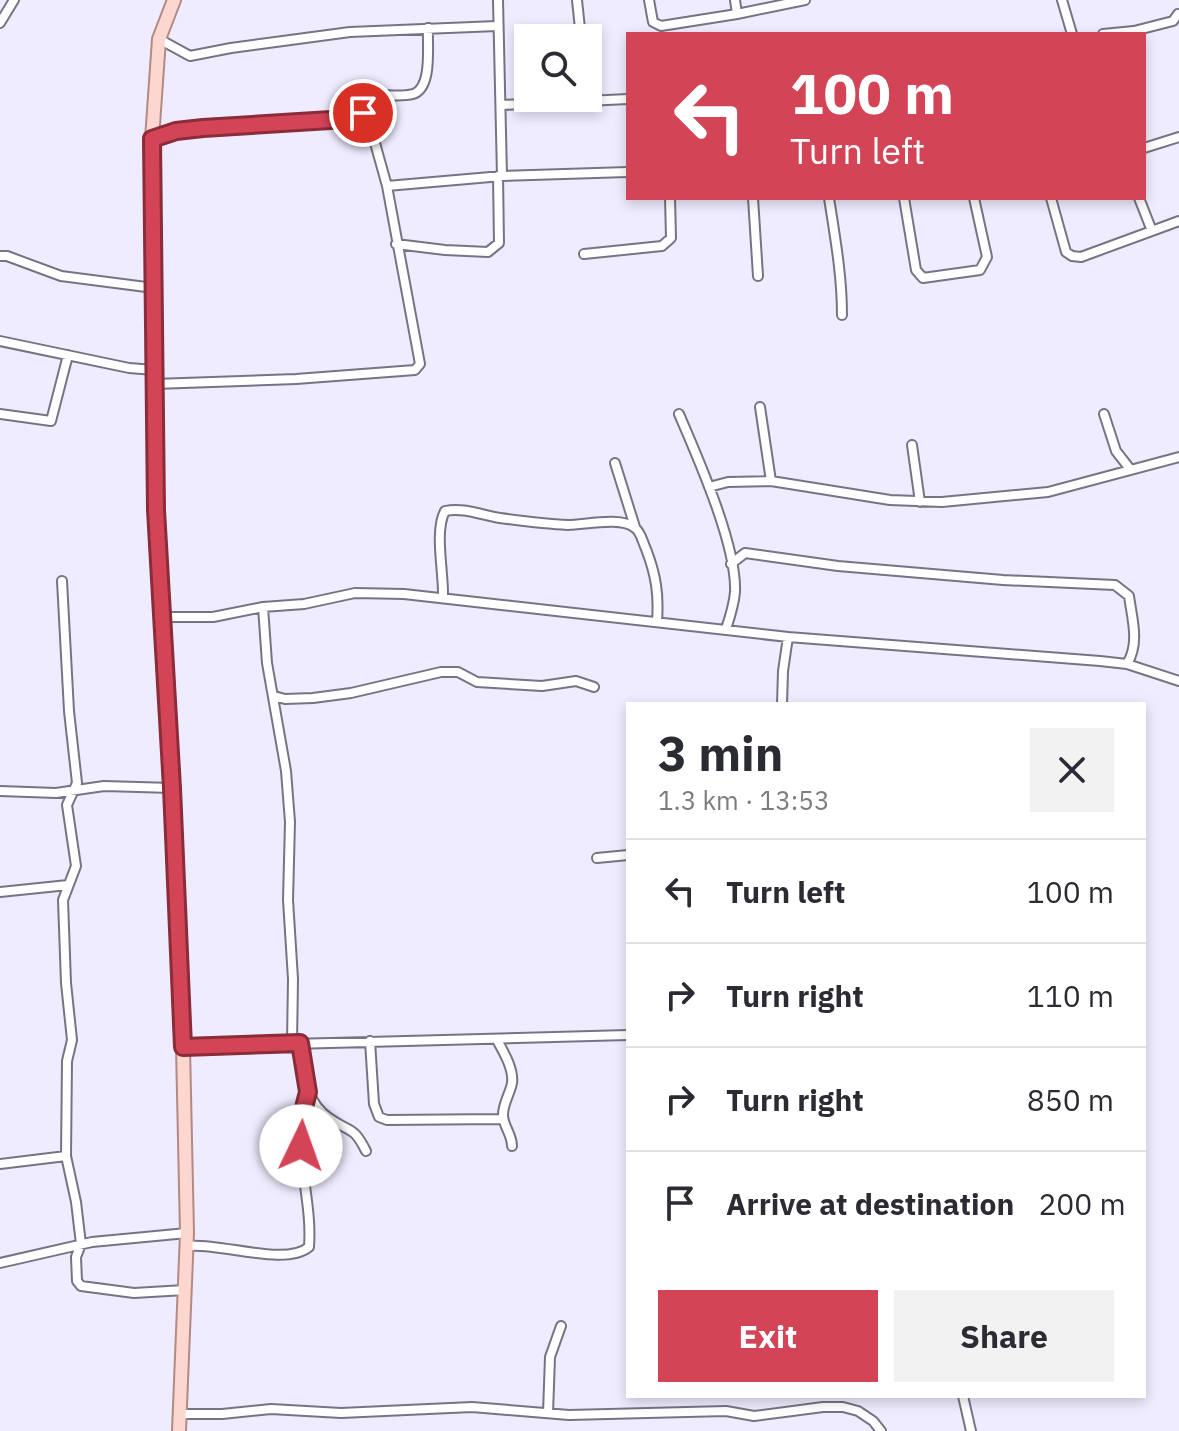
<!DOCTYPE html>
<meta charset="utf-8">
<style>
body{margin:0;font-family:"IBM Plex Sans",sans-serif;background:#f2f2f3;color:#2b2b33;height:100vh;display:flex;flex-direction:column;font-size:30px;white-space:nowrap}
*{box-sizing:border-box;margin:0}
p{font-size:26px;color:#7c7c81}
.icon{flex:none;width:44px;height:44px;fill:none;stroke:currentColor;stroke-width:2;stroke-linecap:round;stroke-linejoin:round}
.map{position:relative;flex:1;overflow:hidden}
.details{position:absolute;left:626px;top:702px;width:520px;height:696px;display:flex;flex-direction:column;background:#fff;border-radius:0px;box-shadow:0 4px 12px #0003}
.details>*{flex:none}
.guide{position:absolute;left:626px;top:32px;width:520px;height:168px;border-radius:0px;box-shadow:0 4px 12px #0003;background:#d44457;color:#fff;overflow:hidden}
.buttons{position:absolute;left:514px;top:24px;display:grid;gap:16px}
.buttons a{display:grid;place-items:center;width:88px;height:88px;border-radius:0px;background:#fff;box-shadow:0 4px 12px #0003;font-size:40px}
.pin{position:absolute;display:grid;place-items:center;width:68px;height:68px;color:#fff;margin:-34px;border:4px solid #fff;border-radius:50%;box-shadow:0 2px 8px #0007}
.me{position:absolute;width:88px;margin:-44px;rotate:3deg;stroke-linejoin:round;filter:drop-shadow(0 0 6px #0008)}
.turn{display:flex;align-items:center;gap:28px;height:168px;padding:0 32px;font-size:36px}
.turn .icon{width:104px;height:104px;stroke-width:2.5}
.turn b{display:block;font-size:56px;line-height:68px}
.round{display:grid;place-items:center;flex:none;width:84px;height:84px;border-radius:0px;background:#f2f2f3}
.headline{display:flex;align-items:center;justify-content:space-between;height:136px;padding:0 32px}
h1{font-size:48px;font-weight:700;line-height:60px}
.cta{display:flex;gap:16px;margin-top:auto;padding:16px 32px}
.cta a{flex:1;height:92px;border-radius:0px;background:#d44457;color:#fff;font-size:32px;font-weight:700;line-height:92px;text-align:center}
.cta a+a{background:#f2f2f3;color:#2b2b33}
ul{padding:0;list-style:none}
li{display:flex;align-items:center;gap:24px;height:104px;padding:0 32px;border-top:2px solid #e1e1e2}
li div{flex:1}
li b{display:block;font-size:30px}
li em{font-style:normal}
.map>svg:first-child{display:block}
</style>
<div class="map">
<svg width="1179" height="1431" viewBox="0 0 1179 1431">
<rect width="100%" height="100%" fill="#eeecfe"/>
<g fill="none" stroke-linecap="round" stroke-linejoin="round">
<defs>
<path id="minor" d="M498,0L502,176
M577,0L581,38
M649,0L653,22L661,26L737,14
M735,0L737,14L805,0
M1062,0L1072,34
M0,23L14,0
M1103,34L1134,31L1173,21L1178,14
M159,39L190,56L231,48L350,32L497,26
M502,105L628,99
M363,118L368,99C382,92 398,98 413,94C433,88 427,44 428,28
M152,139C180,129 208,128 237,125C281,121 324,119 368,118L387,186L420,364L415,370L296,379L154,384
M1144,148L1179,137
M387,186L502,176L628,172
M753,198L758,276
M829,198C835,237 842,275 842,315
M904,198L916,270L923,278L980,270L987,257L974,198
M1051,198L1066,252L1072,256L1081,257L1179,221
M1139,198L1152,231
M396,244L445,250L488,252L499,243L498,176
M584,254L662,246L671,238L670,198
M0,256H7L61,276L154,288
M0,341L129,368L154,370
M760,407L771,481
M0,414L51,421L68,355
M679,414C698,458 737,546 735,592C734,605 730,617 726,629
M1104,414L1116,451L1130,469
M912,445L920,502
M615,463L635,527
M709,487L728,482L771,481L890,500L942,502L1048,492L1179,457
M731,564L745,553L838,566L1003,580L1115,585L1129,596C1132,619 1140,643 1127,664
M62,581L69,711L77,783L67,805L76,866L63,900L66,983L72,1040L67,1061L66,1156L76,1202L81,1244L76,1257L77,1281L81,1286L134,1293L185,1290
M443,598C444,573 434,531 445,511C464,507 481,515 500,518C522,521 545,524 568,525C585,525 621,516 635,528C641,532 643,543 646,549C656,575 659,594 657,622
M263,607L267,663L286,771L290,822L288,900L293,979L292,1043
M161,617H213L263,607L304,604L355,593L404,594L788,637L1100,661L1127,664L1179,681
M274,696L285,699L313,698L351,693L441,672H458L477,682L542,686L576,681L594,687
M782,704L783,671L788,637
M0,791L56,793L104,786L172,788
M597,858L628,855
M0,892L68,885
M497,1040C503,1051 514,1069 512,1083C510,1094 503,1103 503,1115C503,1126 512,1134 512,1146
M370,1041L374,1104L379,1117L387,1120L502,1119
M300,1043C304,1071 304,1101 329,1118C350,1133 353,1125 366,1151
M183,1047L628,1035
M0,1164L66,1156
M187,1246C220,1242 285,1267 309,1247C313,1193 289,1148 308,1092
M0,1263L92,1242L187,1233
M963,1396L971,1431
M548,1413L550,1357L561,1326
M179,1414H222L271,1409L341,1413L472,1407L569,1415L726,1411L754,1416L823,1407H843L858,1411L873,1421L881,1431"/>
<path id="primary" d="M174,0L159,39L152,139L156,510L172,788L183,1047L187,1233L179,1431"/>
</defs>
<!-- minor casing -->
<use href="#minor" stroke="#767484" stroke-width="12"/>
<!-- primary casing -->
<use href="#primary" stroke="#b28a83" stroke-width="16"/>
<!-- minor -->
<use href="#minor" stroke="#fff" stroke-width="8"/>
<!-- primary -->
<use href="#primary" stroke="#fcd7cf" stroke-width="12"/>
</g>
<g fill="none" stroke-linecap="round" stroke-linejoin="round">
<defs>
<path id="route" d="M301,1146V1119L308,1092L300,1043L183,1047L172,788L156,510L152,139L176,131L203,128L363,118V113"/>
</defs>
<!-- route casing -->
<use href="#route" stroke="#8a2c39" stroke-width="20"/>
<!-- route -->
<use href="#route" stroke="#d44457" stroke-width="14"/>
</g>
</svg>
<div class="buttons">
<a><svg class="icon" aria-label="search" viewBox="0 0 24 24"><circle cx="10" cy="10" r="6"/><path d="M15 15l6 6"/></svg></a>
</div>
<div class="pin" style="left:363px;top:113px;background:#d93025"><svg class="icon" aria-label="arrive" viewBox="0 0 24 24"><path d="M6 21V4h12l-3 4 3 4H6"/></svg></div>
<svg class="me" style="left:301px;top:1146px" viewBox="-20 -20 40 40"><circle r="19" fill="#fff"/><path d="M0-13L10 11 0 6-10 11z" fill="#d44457"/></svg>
<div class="guide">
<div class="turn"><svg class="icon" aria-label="left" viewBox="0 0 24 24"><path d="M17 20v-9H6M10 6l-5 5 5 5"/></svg><div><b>100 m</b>Turn left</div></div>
</div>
<section class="details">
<div class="headline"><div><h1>3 min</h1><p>1.3 km · 13:53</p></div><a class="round"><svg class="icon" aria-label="close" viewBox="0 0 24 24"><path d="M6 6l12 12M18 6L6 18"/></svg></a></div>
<ul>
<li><svg class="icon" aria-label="left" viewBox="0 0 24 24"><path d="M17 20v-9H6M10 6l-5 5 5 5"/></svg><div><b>Turn left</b></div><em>100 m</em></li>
<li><svg class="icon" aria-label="right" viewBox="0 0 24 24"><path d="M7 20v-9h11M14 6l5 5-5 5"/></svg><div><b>Turn right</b></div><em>110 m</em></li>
<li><svg class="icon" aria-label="right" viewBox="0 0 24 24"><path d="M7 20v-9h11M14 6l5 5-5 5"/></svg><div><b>Turn right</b></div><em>850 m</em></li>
<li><svg class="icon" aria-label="arrive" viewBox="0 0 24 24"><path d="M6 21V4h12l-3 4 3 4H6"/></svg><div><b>Arrive at destination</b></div><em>200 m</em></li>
</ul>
<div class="cta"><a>Exit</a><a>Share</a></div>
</section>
</div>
